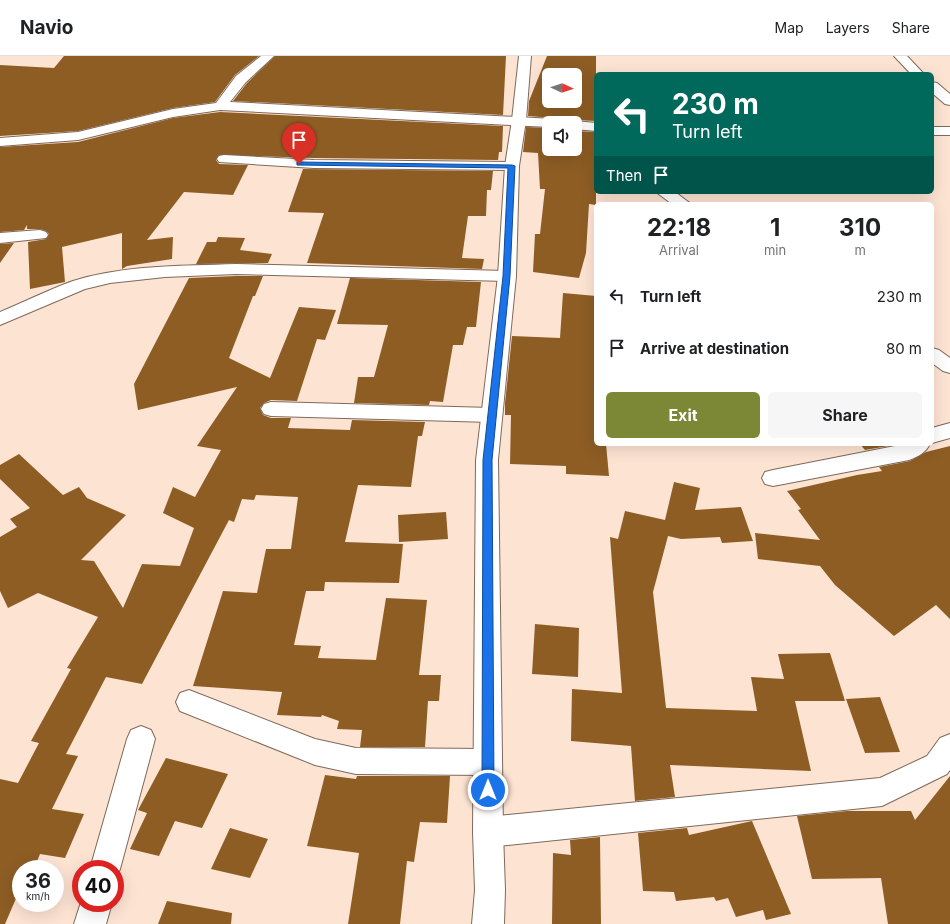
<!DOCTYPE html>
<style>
body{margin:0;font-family:Inter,sans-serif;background:#f6f6f6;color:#202124;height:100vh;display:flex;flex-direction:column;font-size:15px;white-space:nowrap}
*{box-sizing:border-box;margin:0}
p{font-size:13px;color:#757577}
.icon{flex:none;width:22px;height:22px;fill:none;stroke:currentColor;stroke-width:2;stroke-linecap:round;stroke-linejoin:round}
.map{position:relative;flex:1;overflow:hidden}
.side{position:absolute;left:594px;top:146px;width:340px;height:244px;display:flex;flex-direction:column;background:#fff;border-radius:6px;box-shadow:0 4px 16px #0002}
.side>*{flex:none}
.hud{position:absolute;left:594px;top:16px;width:340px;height:122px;border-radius:6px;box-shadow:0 4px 16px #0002;background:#00695c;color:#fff;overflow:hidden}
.needle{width:26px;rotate:94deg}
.controls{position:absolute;left:542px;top:12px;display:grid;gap:8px}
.controls a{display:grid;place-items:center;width:40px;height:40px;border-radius:6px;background:#fff;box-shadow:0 4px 16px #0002;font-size:20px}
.speed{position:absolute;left:12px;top:804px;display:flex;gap:8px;font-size:20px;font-weight:700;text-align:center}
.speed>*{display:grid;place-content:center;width:52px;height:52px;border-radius:50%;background:#fff;box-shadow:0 4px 16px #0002;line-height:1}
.speed small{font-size:10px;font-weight:400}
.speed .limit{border:6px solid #d22;background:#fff;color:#111}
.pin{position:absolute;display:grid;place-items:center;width:34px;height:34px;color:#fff;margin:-41px -17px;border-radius:50% 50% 50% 0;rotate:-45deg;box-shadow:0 0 4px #0007}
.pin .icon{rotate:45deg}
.me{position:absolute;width:44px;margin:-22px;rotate:0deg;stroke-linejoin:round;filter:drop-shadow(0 0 3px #0008)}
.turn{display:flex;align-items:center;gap:14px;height:84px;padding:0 12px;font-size:18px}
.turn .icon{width:52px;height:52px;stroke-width:2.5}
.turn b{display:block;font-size:28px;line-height:34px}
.then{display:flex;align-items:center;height:38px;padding:0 12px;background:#0003;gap:8px;font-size:15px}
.eta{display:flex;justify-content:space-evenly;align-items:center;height:68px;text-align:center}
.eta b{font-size:24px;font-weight:700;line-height:28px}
.button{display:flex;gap:8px;margin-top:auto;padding:8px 12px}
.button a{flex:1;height:46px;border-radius:6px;background:#7c8835;color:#fff;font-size:16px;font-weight:700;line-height:46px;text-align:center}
.button a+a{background:#f6f6f6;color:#202124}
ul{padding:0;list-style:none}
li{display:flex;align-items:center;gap:12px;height:52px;padding:0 12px}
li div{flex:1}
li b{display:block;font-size:15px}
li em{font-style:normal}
header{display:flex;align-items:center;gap:24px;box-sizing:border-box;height:56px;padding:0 20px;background:#fff;border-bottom:1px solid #e0e0e0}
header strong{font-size:19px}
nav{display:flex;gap:22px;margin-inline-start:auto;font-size:14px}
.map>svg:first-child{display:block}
</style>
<header>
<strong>Navio</strong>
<nav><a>Map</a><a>Layers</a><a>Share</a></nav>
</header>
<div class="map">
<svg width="950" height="868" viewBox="0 0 950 868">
<rect width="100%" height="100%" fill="#fde3d2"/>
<!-- building -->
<path fill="#8d5d24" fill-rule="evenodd" d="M64,0H259L235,19L215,46L173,52L78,75L0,80V9L54,12Z
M275,0H506L503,59L233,45L247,27Z
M547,0H596V65L575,64L562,67L560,63L554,62L528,60L529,45ZM549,19H575V45H549Z
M220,56L503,70L502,96H499L498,104L314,102L219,99L216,104L219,108L248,109L233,139L184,136L147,184L173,181L172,203L127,210L122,213V177L62,191L65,226L30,233L28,186L46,183L49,178L46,175L40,173H27V169L24,174L0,176V91L78,86L173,62Z
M526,71L549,72V93H575V75L596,76V149L589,148L586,197L579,222L533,216L535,178H540L545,133H540L538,97L523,96Z
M303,113L493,115L491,134H487L486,160H468L462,202L484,203L482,213L307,207L324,157L288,156Z
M218,181L245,182L240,194L272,198L268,207L196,208L207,186H216Z
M14,187L0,207V188Z
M236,220H263L255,240H253L229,302L270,322L299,251L336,254L325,284L317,283L297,345L271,344L264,347L260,352L263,359L271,362H291L288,372L350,374L352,364L425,366L422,380H418L411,431L358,429L345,486L403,488L399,527L325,526L324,535H306L294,589L321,590L318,602L376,604L386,542L427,544L419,619H441L439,645H428L425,691H360L362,674L337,673L339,665L322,659L321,661L277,659L282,636L193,630L223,535L257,537L266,493H291L298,441L256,439L254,444L242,443L234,466L229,464L142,628L106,621L66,698L78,700L52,753L84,758L65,802L40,798L34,813H21V831L5,868H0V723L18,727L39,687L31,685L71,613L67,612L98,561L38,537L8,552L0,535V481L17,471L10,463L30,452L0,423V409L19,398L63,439L79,431L87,442L126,459L81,504L94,505L123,552L142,508L180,510L194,472L163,457L173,431L195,441L221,394L197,390L237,331L138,354L134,328L189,222Z
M350,222L481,226L476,271H467L463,289H453L443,346L430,345L429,349L354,347L358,321H374L388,269L337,268Z
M563,237L596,240V388H606L609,420L566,418V410L510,408L511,359H505V347L512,280L560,282Z
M860,388H894V389L865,394Z
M950,390V563L936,549L894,580L835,529L820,510L758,503L755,477L820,484L798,454L801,453L787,435L857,419L882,415L879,411L910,405L926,396Z
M674,426L700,432L695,454L741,451L753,485L722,487L720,481L681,483L668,480L653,536L666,652L757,655L751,621L784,623L778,598L830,597L845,645H795L811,715L670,709L675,741L635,745L631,690L571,685L572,633L622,637L610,481L618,483L625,455L665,464Z
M446,456L448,483L399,486L398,459Z
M535,568L579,572L578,621L532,618Z
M880,641L900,696L865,697L846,643Z
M166,702L228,718L202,772L175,765L159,800L130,793L147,757L138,754Z
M325,719L356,723L357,720H450L447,767L420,766L414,806L407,805L400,868H348L359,797L307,790Z
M950,720V868H888L881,822L812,823L797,760L847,755H911L915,764Z
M752,765L791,858L766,864L763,854L736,861L728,842L716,845L714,841L676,845L674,836L643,835L638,777L687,772L689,779Z
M230,772L268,783L250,822L211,813Z
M600,781L601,868H552L553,797L571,799L570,784Z
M167,845L232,857L231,868H158Z"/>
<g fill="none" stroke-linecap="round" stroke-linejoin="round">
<defs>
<path id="minor" d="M261,0H274L246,26L230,46L554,63L559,64L561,67H549V71L220,54L173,61L78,84L0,90V82L78,76L173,53L216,47L236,20Z
M894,0H907L924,18H911Z
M932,26L937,27L950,38V49L945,48L932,37Z
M575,65L596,67V75L575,73V67H569Z
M932,71H950V79H932Z
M224,99L314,104L512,106L517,107L519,110L517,113L512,114L314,112L219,106L217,103L219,100Z
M656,136H675L691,148H672Z
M40,174L46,176L48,179L46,182L0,187V177Z
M236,208L507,215L513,216L516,220L513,224L507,225L236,218L165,221L110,227L85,233L0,269V256C24,246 48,234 73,225C123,209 184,210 236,208Z
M932,292L939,294L950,302V317L943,315L932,307Z
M271,346L492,352L499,354L502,359L499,364L492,366L271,360L264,358L261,353L264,348Z
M950,367V382L932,387V372Z
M905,388H930C926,396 918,401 909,404L773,430L765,428L762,422L765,416L773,414Z
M189,634L315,683L356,692L488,693L498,697L502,706L498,715L488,719L356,718L315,709L180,655L176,646L180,637Z
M141,670L151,674L155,683L120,813L115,824V813H90L127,683L131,674Z
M950,678V714L947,718L882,750L488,791L478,786L473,776L478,766L488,761L880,722L927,700L940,682Z
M81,846V847H112L106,868H74Z"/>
<path id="tertiary" d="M519,0H531L526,64L519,110L516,220L498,404L503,776L505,834L504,868H472L475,834L473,776L476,404L498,220L505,110L512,64Z"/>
</defs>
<!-- minor casing -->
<use href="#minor" stroke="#7f695a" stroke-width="2"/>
<!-- tertiary casing -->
<use href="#tertiary" stroke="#7f695a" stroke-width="2"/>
<!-- minor -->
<use href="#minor" fill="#fff" fill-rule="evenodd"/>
<!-- tertiary -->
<use href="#tertiary" fill="#fff" fill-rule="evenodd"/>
</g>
<!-- route -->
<path fill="#1a73e8" stroke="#114b97" d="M299,106L512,109L515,110L510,220L492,404L494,734L492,738L488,740L484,738L482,734L483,404L503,220L508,112L297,109V106Z"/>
</svg>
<div class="controls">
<a><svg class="needle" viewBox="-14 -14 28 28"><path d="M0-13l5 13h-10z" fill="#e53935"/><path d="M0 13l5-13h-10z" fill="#757577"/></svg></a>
<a><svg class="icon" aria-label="sound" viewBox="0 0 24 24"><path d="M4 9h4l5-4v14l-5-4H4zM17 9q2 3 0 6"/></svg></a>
</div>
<div class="speed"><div>36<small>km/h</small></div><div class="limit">40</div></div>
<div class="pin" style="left:299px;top:108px;background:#d93025"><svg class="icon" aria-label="arrive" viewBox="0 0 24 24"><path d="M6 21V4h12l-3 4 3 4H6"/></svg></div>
<svg class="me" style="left:488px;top:734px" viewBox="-20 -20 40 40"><circle r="17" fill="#1a73e8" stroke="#fff" stroke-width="3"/><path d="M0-11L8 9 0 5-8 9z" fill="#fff"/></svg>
<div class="hud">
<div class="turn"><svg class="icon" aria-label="left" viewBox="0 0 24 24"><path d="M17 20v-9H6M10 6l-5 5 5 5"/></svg><div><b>230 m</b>Turn left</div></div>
<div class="then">Then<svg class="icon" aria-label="arrive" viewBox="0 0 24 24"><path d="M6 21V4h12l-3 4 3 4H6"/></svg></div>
</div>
<section class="side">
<div class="eta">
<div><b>22:18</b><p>Arrival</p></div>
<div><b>1</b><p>min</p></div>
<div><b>310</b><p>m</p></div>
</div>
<ul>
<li><svg class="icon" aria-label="left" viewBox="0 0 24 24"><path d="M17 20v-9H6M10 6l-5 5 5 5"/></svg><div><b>Turn left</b></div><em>230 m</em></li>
<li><svg class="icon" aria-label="arrive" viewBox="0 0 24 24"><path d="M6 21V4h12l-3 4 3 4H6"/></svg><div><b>Arrive at destination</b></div><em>80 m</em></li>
</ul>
<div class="button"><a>Exit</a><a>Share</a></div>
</section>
</div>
